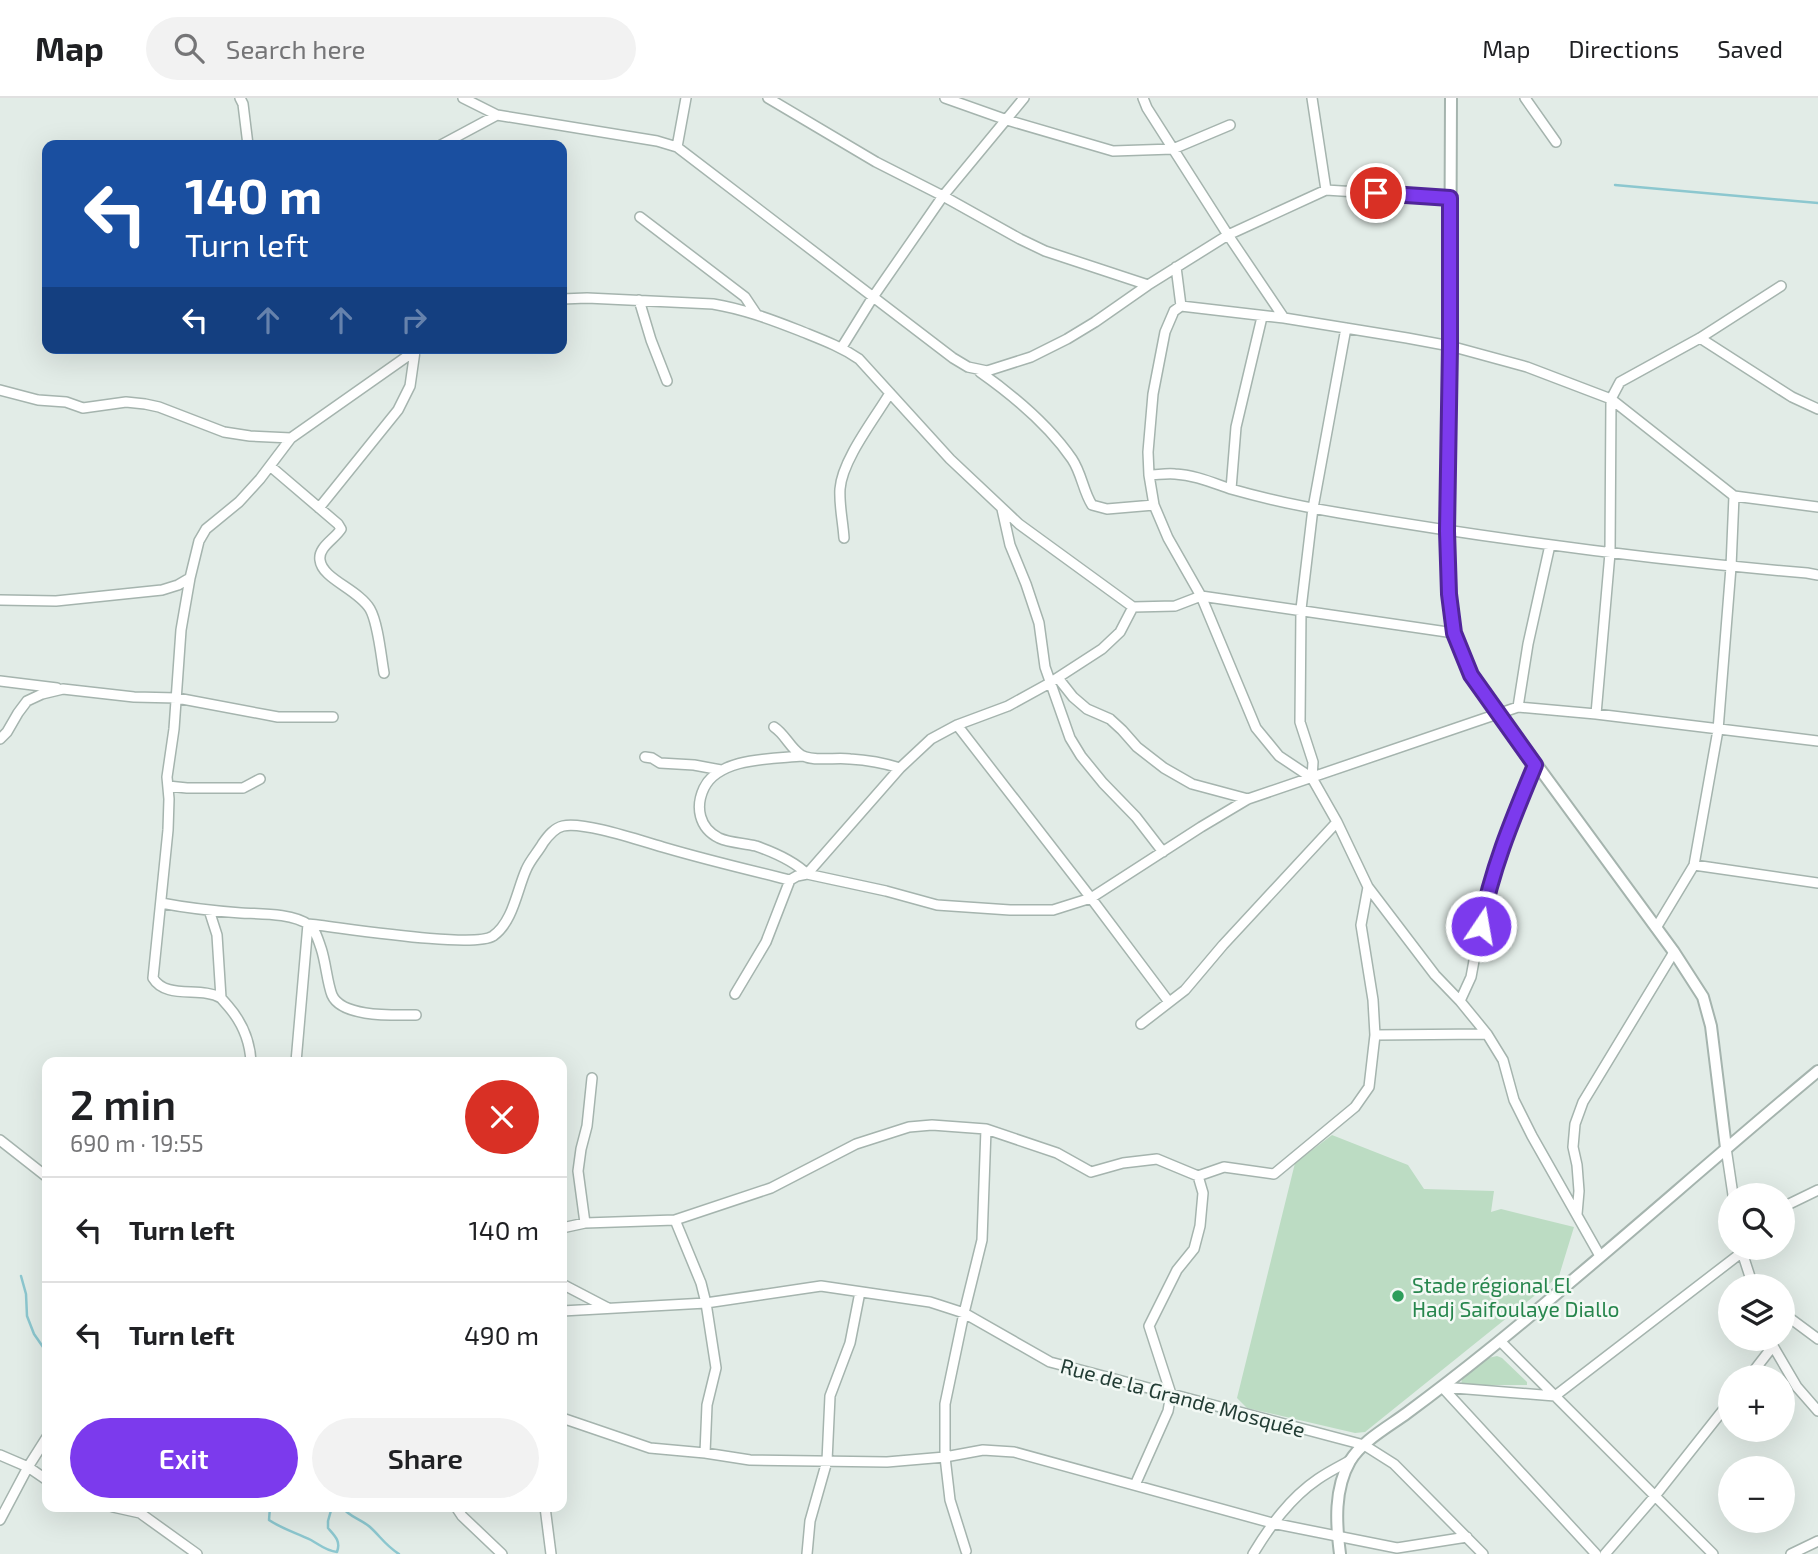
<!DOCTYPE html>
<meta charset="utf-8">
<style>
body{margin:0;font-family:"Exo 2",sans-serif;background:#f2f2f2;color:#202124;height:100vh;display:flex;flex-direction:column;font-size:26px;white-space:nowrap}
*{box-sizing:border-box;margin:0}
p{font-size:23px;color:#757577}
.icon{flex:none;width:38px;height:38px;fill:none;stroke:currentColor;stroke-width:2;stroke-linecap:round;stroke-linejoin:round}
.map{position:relative;flex:1;overflow:hidden}
.drawer{position:absolute;left:42px;top:959px;width:525px;height:455px;display:flex;flex-direction:column;background:#fff;border-radius:14px;box-shadow:0 7px 28px #0002}
.drawer>*{flex:none}
.hud{position:absolute;left:42px;top:42px;width:525px;height:214px;border-radius:14px;box-shadow:0 7px 28px #0002;background:#1a4fa0;color:#fff;overflow:hidden}
.controls{position:absolute;left:1718px;top:1085px;display:grid;gap:14px}
.controls a{display:grid;place-items:center;width:77px;height:77px;border-radius:50%;background:#fff;box-shadow:0 7px 28px #0002;font-size:35px}
.pin{position:absolute;display:grid;place-items:center;width:60px;height:60px;color:#fff;margin:-30px;border:4px solid #fff;border-radius:50%;box-shadow:0 2px 7px #0007}
.me{position:absolute;width:77px;margin:-38px;rotate:12deg;stroke-linejoin:round;filter:drop-shadow(0 0 5px #0008)}
.turn{display:flex;align-items:center;gap:24px;height:147px;padding:0 28px;font-size:32px}
.turn .icon{width:91px;height:91px;stroke-width:2.5}
.turn b{display:block;font-size:49px;line-height:60px}
.lanes{display:flex;align-items:center;height:66px;padding:0 28px;background:#0003;justify-content:center;gap:35px;direction:ltr}
.lanes .off{opacity:.35}
.round{display:grid;place-items:center;flex:none;width:74px;height:74px;border-radius:37px;background:#f2f2f2}
.summary{display:flex;align-items:center;justify-content:space-between;height:119px;padding:0 28px}
h1{font-size:42px;font-weight:600;line-height:52px}
.cta{display:flex;gap:14px;margin-top:auto;padding:14px 28px}
.cta a{flex:1;height:80px;border-radius:42px;background:#7c3aed;color:#fff;font-size:28px;font-weight:600;line-height:80px;text-align:center}
.cta a+a{background:#f2f2f2;color:#202124}
ul{padding:0;list-style:none}
li{display:flex;align-items:center;gap:21px;height:105px;padding:0 28px;border-top:2px solid #e0e0e0}
li div{flex:1}
li b{display:block;font-size:26px}
li em{font-style:normal}
header{display:flex;align-items:center;gap:42px;box-sizing:border-box;height:98px;padding:0 35px;background:#fff;border-bottom:2px solid #e0e0e0}
header strong{font-size:33px}
nav{display:flex;gap:38px;margin-inline-start:auto;font-size:24px}
.search{width:490px;height:63px;background:#f2f2f2;display:flex;align-items:center;gap:18px;box-sizing:border-box;padding:0 24px;border-radius:38px;color:#757577;font-size:26px}
.map>svg:first-child{display:block}
</style>
<header>
<strong>Map</strong>
<div class="search"><svg class="icon" aria-label="search" viewBox="0 0 24 24"><circle cx="10" cy="10" r="6"/><path d="M15 15l6 6"/></svg>Search here</div>
<nav><a>Map</a><a>Directions</a><a>Saved</a></nav>
</header>
<div class="map">
<svg width="1818" height="1456" viewBox="0 0 1818 1456">
<rect width="100%" height="100%" fill="#e2ece7"/>
<!-- green -->
<path fill="#bcdcc3" d="M1332,1037L1408,1067L1424,1091L1494,1093L1491,1114L1501,1111L1574,1129L1559,1178L1365,1334L1355,1335L1247,1310L1237,1300L1295,1065Z
M1497,1258L1502,1260L1527,1284V1287H1461L1462,1281L1488,1260Z"/>
<g fill="none" stroke-linecap="round" stroke-linejoin="round">
<!-- stream -->
<path stroke="#8cc7cf" stroke-width="2.5" d="M1615,87L1818,105
M21,1178L26,1196L27,1218L34,1236L43,1249L47,1250
M270,1409L269,1422C282,1431 297,1435 311,1442C320,1447 326,1453 337,1454C341,1443 335,1438 328,1430V1423L332,1409
M342,1409C349,1419 361,1421 370,1429C381,1439 385,1447 399,1456"/>
<defs>
<path id="minor" d="M240,0L243,6L248,47
M463,0L497,17
M768,0L876,64L943,98L1020,141L1045,153L1148,187
M945,0L1007,22L1113,53L1173,51L1230,27
M1143,0L1147,10L1228,137L1284,220
M1312,0L1326,92
M1525,0L1556,44
M441,47L497,17L657,43L677,49L953,260L968,269L987,273L1031,259L1067,241L1095,224L1148,187L1228,137L1326,92L1450,100
M677,49L686,0
M640,119L745,199L757,217
M1176,169L1181,208
M562,201L587,200L713,206C743,211 770,221 798,232C820,241 840,248 859,261L950,361L1019,426L1133,509L1175,508L1201,498L1454,535
M639,202L651,242L667,283
M1700,240L1792,299L1818,311
M842,249L873,199L943,98L1024,0
M980,274C1014,298 1048,326 1072,361C1082,376 1083,393 1092,407L1107,411L1154,407
M0,292L38,302L66,304L83,310L126,304L145,306L159,309L224,334L250,338L291,340
M270,368L338,426L341,431C335,441 318,449 320,462C322,481 358,491 370,511C378,525 381,558 384,575
M1149,377C1157,377 1166,375 1175,376C1195,377 1213,385 1231,391C1266,401 1304,409 1340,415C1495,441 1650,462 1807,475L1818,477
M1231,391L1236,329L1262,219
M1734,398L1818,409
M319,410L398,312L410,288L415,253
M1002,411L1010,447L1026,486L1039,525L1045,569L1070,640L1081,658L1103,685L1136,719L1163,754
M844,440C843,424 839,407 840,391C842,362 875,320 890,295
M190,480L181,532L174,631L167,679L169,701L168,732L153,880C166,902 201,888 221,900C221,900 228,908 228,908C242,924 250,944 251,964
M0,502L56,503L162,492L178,487L190,480L199,443L206,431L239,404L260,381L291,340L419,250
M1058,580L1073,599L1087,611L1110,621L1122,632L1137,649L1164,670L1192,686L1248,701
M0,583L57,590
M1518,609L1528,546L1550,447
M1596,616L1610,455L1611,301L1620,284L1700,240L1781,188
M957,627L1091,800L1169,904
M774,629C785,636 790,650 801,657C812,664 837,659 850,661C867,662 884,665 900,670
M0,641L7,634L18,615L27,603L42,596L63,591L134,599L177,600L278,619H333
M802,658C773,661 719,659 704,690C695,709 699,730 719,740C730,745 744,745 756,748C773,754 795,764 807,776L900,670L931,641L957,627L1008,608L1048,586L1102,551L1120,534L1133,509
M645,659L652,660L660,665L694,667L721,672
M1312,680L1313,664L1300,624L1301,511L1313,410L1346,230
M168,688L187,690H243L260,681
M161,805C187,810 214,813 241,815C260,816 293,815 309,827C316,832 318,842 321,850C326,865 327,884 332,897C342,920 395,917 416,917
M209,812L217,837L221,900
M1656,830L1694,767L1818,785
M735,896L766,844L790,782L797,778L807,776L886,793L937,807L1010,812H1053L1091,800L1201,729L1248,701L1518,609L1596,616L1818,643
M1460,903L1471,879L1485,803L1494,771L1504,740L1535,667
M1141,926L1185,892L1223,847L1337,724
M1375,937L1487,936
M296,964L308,826C339,829 473,851 493,838C513,824 517,792 526,772C530,762 538,754 543,745C548,738 554,730 563,728C584,723 644,744 666,750C707,762 749,772 790,782
M0,1042L47,1079
M1726,1050L1733,1097
M1198,1078L1224,1069L1274,1076L1355,1009L1369,989L1375,937L1373,902L1361,827L1368,789
M1783,1109L1818,1092
M1577,1116L1579,1093L1577,1067L1573,1049L1575,1026L1583,1004L1674,854
M675,1122L701,1185L706,1205L716,1270L707,1307L705,1355
M585,1125L578,1073L581,1051L587,1028L592,980
M562,1130L585,1125L675,1122L771,1090L856,1046L909,1029L932,1027L986,1031L1057,1055L1091,1074L1123,1065L1157,1061L1198,1078L1203,1095L1200,1128L1194,1151L1177,1172L1149,1228L1171,1296L1168,1313L1135,1387
M1741,1151L1753,1188
M1600,1158L1532,1038L1514,1002L1503,962L1487,936L1460,903L1435,877L1368,789L1337,724L1312,680L1279,658L1256,630L1201,498L1168,440L1154,407L1149,377L1148,354L1153,296L1165,234L1174,213L1181,208L1284,220L1407,240L1450,248L1527,269L1611,301L1734,398L1731,469L1718,632L1694,767
M562,1186L608,1210
M562,1213L706,1205L821,1188L930,1204L964,1215L1050,1264L1364,1347L1394,1366L1483,1456
M1783,1215L1818,1241
M1771,1241L1773,1248L1797,1289L1818,1313
M1500,1243L1713,1456
M1749,1279L1773,1248
M1442,1289L1555,1298L1741,1155
M1442,1289L1596,1456
M562,1320L650,1350L705,1355L750,1362L887,1364L945,1359L983,1352L1014,1354L1272,1425L1397,1450L1467,1439
M0,1357L28,1369L47,1382
M113,1409L140,1415L197,1456
M456,1409L462,1418L502,1456
M545,1409L551,1456
M0,1422L28,1369L47,1339
M966,1453L950,1402L945,1359V1306L964,1215L982,1142L986,1031
M807,1456L810,1423L827,1363L830,1298L850,1245L860,1194
M1253,1456C1270,1428 1290,1400 1318,1381C1328,1374 1340,1368 1351,1362
M1605,1456L1655,1398L1731,1302
M1791,1456L1818,1443"/>
<path id="tertiary" d="M1451,0L1450,248L1447,433L1449,496L1454,535L1471,577L1674,854L1703,899L1711,928L1726,1050
M1340,1456C1336,1425 1334,1391 1350,1363C1362,1343 1388,1329 1407,1315C1434,1295 1460,1275 1486,1254C1599,1163 1706,1066 1818,973"/>
</defs>
<!-- minor casing -->
<use href="#minor" stroke="#a5b4ae" stroke-width="12"/>
<!-- tertiary casing -->
<use href="#tertiary" stroke="#a5b4ae" stroke-width="14"/>
<!-- minor -->
<use href="#minor" stroke="#fff" stroke-width="9"/>
<!-- tertiary -->
<use href="#tertiary" stroke="#fff" stroke-width="10"/>
</g>
<g fill="none" stroke-linecap="round" stroke-linejoin="round">
<defs>
<path id="route" d="M1376,95L1450,100V248L1447,433L1449,496L1454,535L1471,577L1535,667C1513,720 1491,772 1481,828"/>
</defs>
<!-- route casing -->
<use href="#route" stroke="#51269a" stroke-width="18"/>
<!-- route -->
<use href="#route" stroke="#7c3aed" stroke-width="12"/>
</g>
<!-- markers -->
<circle fill="#2e9e5b" stroke="#f3f9f5" stroke-width="2.5" cx="1398" cy="1198" r="7"/>
<g text-anchor="middle" dominant-baseline="central" stroke-width="5" stroke-linejoin="round" paint-order="stroke">
<!-- leisure labels -->
<g font-size="21" fill="#27864d" stroke="#f3f9f5" text-anchor="start">
<text x="1412" y="1186">Stade régional El<tspan x="1412" dy="24">Hadj Saifoulaye Diallo</tspan></text>
</g>
<!-- street labels -->
<g font-size="21" fill="#233d35" stroke="#f3f9f5">
<text transform="translate(1183 1299) rotate(15)">Rue de la Grande Mosquée</text>
</g>
</g>
</svg>
<div class="controls">
<a><svg class="icon" aria-label="search" viewBox="0 0 24 24"><circle cx="10" cy="10" r="6"/><path d="M15 15l6 6"/></svg></a>
<a><svg class="icon" aria-label="layers" viewBox="0 0 24 24"><path d="M12 4l9 5-9 5-9-5zM3 14l9 5 9-5"/></svg></a>
<a>+</a>
<a>−</a>
</div>
<div class="pin" style="left:1376px;top:95px;background:#d93025"><svg class="icon" aria-label="arrive" viewBox="0 0 24 24"><path d="M6 21V4h12l-3 4 3 4H6"/></svg></div>
<svg class="me" style="left:1481px;top:828px" viewBox="-20 -20 40 40"><circle r="17" fill="#7c3aed" stroke="#fff" stroke-width="3"/><path d="M0-11L8 9 0 5-8 9z" fill="#fff"/></svg>
<div class="hud">
<div class="turn"><svg class="icon" aria-label="left" viewBox="0 0 24 24"><path d="M17 20v-9H6M10 6l-5 5 5 5"/></svg><div><b>140 m</b>Turn left</div></div>
<div class="lanes"><svg class="icon" aria-label="left" viewBox="0 0 24 24"><path d="M17 20v-9H6M10 6l-5 5 5 5"/></svg><svg class="icon off" aria-label="ahead" viewBox="0 0 24 24"><path d="M12 20V5M6 11l6-6 6 6"/></svg><svg class="icon off" aria-label="ahead" viewBox="0 0 24 24"><path d="M12 20V5M6 11l6-6 6 6"/></svg><svg class="icon off" aria-label="right" viewBox="0 0 24 24"><path d="M7 20v-9h11M14 6l5 5-5 5"/></svg></div>
</div>
<section class="drawer">
<div class="summary"><div><h1>2 min</h1><p>690 m · 19:55</p></div><a class="round" style="background:#d93025;color:#fff"><svg class="icon" aria-label="close" viewBox="0 0 24 24"><path d="M6 6l12 12M18 6L6 18"/></svg></a></div>
<ul>
<li><svg class="icon" aria-label="left" viewBox="0 0 24 24"><path d="M17 20v-9H6M10 6l-5 5 5 5"/></svg><div><b>Turn left</b></div><em>140 m</em></li>
<li><svg class="icon" aria-label="left" viewBox="0 0 24 24"><path d="M17 20v-9H6M10 6l-5 5 5 5"/></svg><div><b>Turn left</b></div><em>490 m</em></li>
</ul>
<div class="cta"><a>Exit</a><a>Share</a></div>
</section>
</div>
